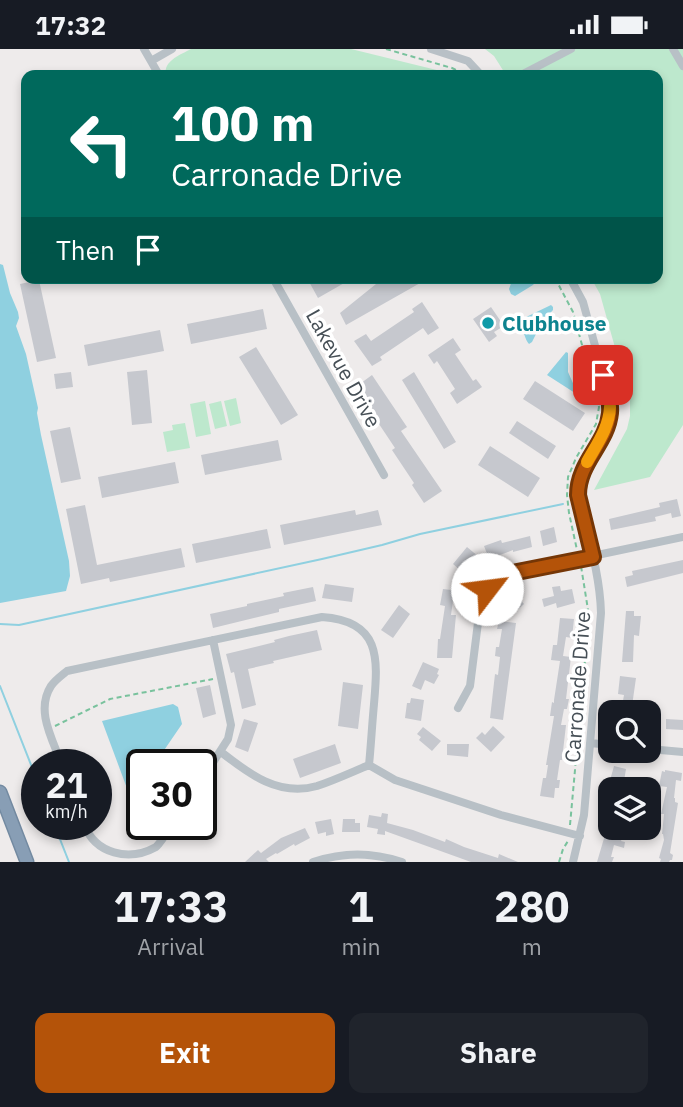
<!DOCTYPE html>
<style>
body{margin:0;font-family:"IBM Plex Sans",sans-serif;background:#20242c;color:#f1f3f6;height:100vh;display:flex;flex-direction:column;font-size:26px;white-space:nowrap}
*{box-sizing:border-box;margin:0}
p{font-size:23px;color:#9ea1a6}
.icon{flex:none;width:38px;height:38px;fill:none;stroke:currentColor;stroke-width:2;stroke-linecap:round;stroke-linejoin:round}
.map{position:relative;height:813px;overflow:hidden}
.drawer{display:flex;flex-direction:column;background:#171b24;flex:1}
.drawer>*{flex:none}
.top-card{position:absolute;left:21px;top:21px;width:642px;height:214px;border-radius:14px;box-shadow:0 4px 10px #0003;background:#00695c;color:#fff;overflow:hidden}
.buttons{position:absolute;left:598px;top:651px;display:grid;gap:14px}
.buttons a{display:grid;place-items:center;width:63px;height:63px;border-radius:14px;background:#171b24;box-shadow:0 4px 10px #0003;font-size:35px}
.speed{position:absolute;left:21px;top:700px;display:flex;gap:14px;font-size:35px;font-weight:700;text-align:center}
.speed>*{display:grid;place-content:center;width:91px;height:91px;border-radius:50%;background:#171b24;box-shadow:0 4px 10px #0003;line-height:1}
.speed small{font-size:18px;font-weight:400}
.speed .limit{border:4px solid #111;border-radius:10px;background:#fff;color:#111}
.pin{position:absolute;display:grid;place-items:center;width:60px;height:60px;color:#fff;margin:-30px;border-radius:14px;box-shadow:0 4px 10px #0006}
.me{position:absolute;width:77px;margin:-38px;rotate:60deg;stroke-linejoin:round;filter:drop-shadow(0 0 5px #0008)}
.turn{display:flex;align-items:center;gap:24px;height:147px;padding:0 35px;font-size:32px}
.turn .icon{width:91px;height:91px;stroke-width:2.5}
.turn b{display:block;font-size:49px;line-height:60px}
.then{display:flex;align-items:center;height:66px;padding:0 35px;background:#0003;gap:14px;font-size:26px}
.eta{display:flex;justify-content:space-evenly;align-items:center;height:119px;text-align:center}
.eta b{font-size:42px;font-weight:700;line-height:49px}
.cta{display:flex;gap:14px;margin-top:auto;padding:14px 35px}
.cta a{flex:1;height:80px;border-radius:14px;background:#b45309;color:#fff;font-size:28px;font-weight:700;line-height:80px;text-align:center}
.cta a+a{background:#20242c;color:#f1f3f6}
.status{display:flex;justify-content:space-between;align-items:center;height:49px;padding:0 35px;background:#171b24;direction:ltr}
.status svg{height:19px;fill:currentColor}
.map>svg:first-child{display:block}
</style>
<div class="status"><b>17:32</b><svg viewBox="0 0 49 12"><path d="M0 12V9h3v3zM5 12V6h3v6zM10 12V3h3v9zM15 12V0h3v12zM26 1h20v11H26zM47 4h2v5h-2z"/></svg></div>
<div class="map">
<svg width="683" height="813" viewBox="0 0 683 813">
<rect width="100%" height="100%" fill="#eeebeb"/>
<!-- green -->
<path fill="#bde8cd" d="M191,0H351L457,26H166C163,12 180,6 191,0Z
M485,0H683V376L650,428L594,441L627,380L630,367V352L600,245L591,229H658V26H506L494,7Z
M236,349L241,374L230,377L224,352Z
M205,352L211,385L196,388L190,355Z
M221,352L227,377L215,380L209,355Z
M185,374L190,399L167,403L163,383L173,381L172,376Z"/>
<!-- water -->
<path fill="#8fd0e0" d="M0,215L3,216L10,244L18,263L19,269L16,277L26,305L38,359L37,364L41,386L69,512L70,527L66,542L0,554Z
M513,229H538V230L533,236L515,247L511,245L509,240Z
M551,256L553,258V261L542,273L532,293L529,295C525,291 521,276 522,270Z
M566,303L568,304V323L576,341L575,344L547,326Z
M173,655L178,658L182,675L154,716H142V728L128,742L102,672Z"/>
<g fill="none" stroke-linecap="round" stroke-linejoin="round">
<!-- stream -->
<path stroke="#8fd0e0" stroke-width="2" d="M0,575L19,576L322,510L382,496L420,485L563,455
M0,637L37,731
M54,775L69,813"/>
</g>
<!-- building -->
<path fill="#c6c8ce" d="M307,229H353L318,249Z
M385,229H429L346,276L340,264L381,231Z
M39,231L56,309L37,313L20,235Z
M422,253L439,279L428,286L423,279L380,308L382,311L372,317L354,292L366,285L371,292L414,263L412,260Z
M491,258L504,277L494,283L497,287L489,293L473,270Z
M263,260L267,280L191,295L187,275Z
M160,281L164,302L88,317L84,296Z
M453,289L461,301L455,305L473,332L476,330L482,338L457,355L450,344L455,340L437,312L434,315L428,306Z
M256,298L298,366L281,376L239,308Z
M147,321L152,374L132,376L127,323Z
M71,323L73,338L56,340L54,325Z
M414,323L456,393L444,400L402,331Z
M372,326L407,378L401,382L442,442L424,454L412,436L414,434L392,401L395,399L377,372L379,370L357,337Z
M535,332L585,364L573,382L523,350Z
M517,372L556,397L548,410L509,384Z
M70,378L81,430L61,434L50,382Z
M278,391L282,411L205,426L201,406Z
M490,397L540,429L528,448L478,416Z
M175,413L179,434L102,449L98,428Z
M677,450L681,467L672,469L671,464L655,468L656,472L611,481L609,470L660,458L659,454Z
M85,456L97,516L181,499L185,518L110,533L109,529L81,535L66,460Z
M355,461L356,466L378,461L382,476L284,496L280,476Z
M554,478L557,493L543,497L540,482Z
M267,480L271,499L196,514L192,495Z
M530,487L532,498L513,503V501L489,510L484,497L501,491L502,494Z
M467,498L479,508L465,525L453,515Z
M683,511V524L627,538L625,528L633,526L632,522Z
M325,535L354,539L352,553L322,549Z
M451,537L460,538L459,546L454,545L451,566H456L452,609H437L438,590H440L445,557L440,556L443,540L451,541Z
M560,537L561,542L572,540L575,554L557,559L556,554L544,558L542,550L554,547L552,538Z
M313,538L316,552L279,560V563L213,579L210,565L247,557V555L284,547L283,544Z
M516,546L524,555L510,568L502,559Z
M399,556L410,565L393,589L381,581Z
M626,562H634V567H641L639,587L634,586L633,613H622Z
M560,569L574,570L572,589L566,588L563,607L571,608L566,650H569L567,660H564L561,676H566L562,711H560L557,731H560L559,739H555L554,749L540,747L543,729H546L548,716H546L554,667H550L552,653L554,654V651L560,612L551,611L553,596H557Z
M499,572L516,574L503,671L490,669L495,625L498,626L500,608L495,607L496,598H499L502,580H497Z
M317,581L322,601L273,612L274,614L248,620L256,656L242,660L234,623L231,624L226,605L275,593L274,591L289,587Z
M423,613L439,620L437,625L439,626L434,635L425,631L421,641L412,637Z
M620,627L636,629L632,657H635L634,663H621L624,646L618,645Z
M343,633L363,636L358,680L338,677Z
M210,636L216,665L203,669L196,639Z
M411,649L424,651L421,672L405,669L407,654H410Z
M244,670L258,674L248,703L235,698Z
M666,670L683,671V681L666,680Z
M493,677L505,688L491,703L476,689L482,683L485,686Z
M423,678L441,692L432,702L419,691L421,688L417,685Z
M335,695L341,714L300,729L293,710Z
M447,695H469L468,708L447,706Z
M614,717L626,720L623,738L609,735Z
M665,721L682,724L681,732L676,731L674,749H675V753L678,754L670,804L673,806L672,811H670L669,813H660L661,810L659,809L664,791L663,785H662L664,765H661L667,738L659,737L662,722L665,723Z
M382,764L388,765L387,774L413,781L445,793L446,790L464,798L498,809L499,805L518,813H471L385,782V786L377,785L378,780L367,778L369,766L381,768Z
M331,770L334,785L326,787V783L318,785L315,773Z
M343,770H355V774H360V783H342Z
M305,779L310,789L295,797L294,795L277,805L276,804L266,810L269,813H245L258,801L261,804L281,789Z
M611,779L625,781L621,792L625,793L624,799L614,796L611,808H614L612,813H597L605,786L609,787Z"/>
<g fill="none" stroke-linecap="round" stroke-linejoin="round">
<defs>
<path id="highway" d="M0,743L27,813"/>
</defs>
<!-- highway casing -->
<use href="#highway" stroke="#738aa1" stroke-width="15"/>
<!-- path -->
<path stroke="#79c29d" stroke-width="2" stroke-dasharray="5 3.5" stroke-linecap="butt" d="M386,0L452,19L467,26
M555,229L573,263L599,358L596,375L576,409L568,428L567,446L569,464L577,501
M55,677L110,650L213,630
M570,776L589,567L581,517
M559,813L563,800L568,792"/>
<!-- minor -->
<path stroke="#b8c0c6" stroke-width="8" d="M144,0L159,26
M431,0L468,12L481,26
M673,0L683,17
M151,12L172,0
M521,26L571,0
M273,229L384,426
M570,229L583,253L610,351C610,361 609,369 606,379C597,404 578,418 578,446C587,485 600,524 601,564L584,766L573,813
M458,659L470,637L481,550C488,536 496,529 512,524L683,488
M590,694L611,696
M649,700L683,703
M221,703C249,725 279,748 317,737C335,731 352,723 369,716
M62,716C53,691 35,662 51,637C55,631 62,626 67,622L322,568C381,572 378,609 374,655C372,676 371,696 369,716
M369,716L395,731L501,766L580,787
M201,732L228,690L231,676L213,591
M84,775C95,805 129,813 156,798C162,792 167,783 172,775
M313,813C344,803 371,803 402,813"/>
<!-- highway -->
<use href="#highway" stroke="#889eb5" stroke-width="12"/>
</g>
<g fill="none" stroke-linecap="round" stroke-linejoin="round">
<defs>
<path id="route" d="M487,540L495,531L512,524L593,508L578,446C578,413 607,395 610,364C611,351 607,339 603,326"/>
</defs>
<!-- route casing -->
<use href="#route" stroke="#753606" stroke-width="18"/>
<!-- route -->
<use href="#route" stroke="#b45309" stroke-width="12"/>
<!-- slow -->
<path stroke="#f59e0b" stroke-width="12" d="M587,413C597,395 609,379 610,358"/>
</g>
<!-- markers -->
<circle fill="#0f9aa8" stroke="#fff" stroke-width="2.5" cx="488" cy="274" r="7"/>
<g text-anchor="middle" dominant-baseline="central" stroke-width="7" stroke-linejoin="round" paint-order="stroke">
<!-- culture labels -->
<g font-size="21" font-weight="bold" fill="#0d838f" stroke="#fff" text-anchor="start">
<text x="502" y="274">Clubhouse</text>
</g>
<!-- street labels -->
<g font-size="21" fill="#464f56" stroke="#fff">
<text transform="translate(344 319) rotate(61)">Lakevue Drive</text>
<text transform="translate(577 638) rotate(-86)">Carronade Drive</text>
</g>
</g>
</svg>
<div class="buttons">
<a><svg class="icon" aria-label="search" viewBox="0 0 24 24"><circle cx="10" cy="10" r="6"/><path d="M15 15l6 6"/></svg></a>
<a><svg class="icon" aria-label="layers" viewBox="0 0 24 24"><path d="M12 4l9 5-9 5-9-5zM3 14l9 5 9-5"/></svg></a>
</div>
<div class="speed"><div>21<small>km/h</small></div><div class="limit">30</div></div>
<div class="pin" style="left:603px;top:326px;background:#d93025"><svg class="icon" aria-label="arrive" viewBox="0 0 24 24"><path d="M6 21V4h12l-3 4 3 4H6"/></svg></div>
<svg class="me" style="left:487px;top:540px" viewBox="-20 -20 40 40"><circle r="19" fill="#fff"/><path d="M0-13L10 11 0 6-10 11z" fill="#b45309"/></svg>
<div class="top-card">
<div class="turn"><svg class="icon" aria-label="left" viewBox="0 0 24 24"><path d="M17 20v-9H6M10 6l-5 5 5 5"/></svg><div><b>100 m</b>Carronade Drive</div></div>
<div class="then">Then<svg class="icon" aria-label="arrive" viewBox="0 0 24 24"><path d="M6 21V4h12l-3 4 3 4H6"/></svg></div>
</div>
</div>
<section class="drawer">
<div class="eta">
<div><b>17:33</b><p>Arrival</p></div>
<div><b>1</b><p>min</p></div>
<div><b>280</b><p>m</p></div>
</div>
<div class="cta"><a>Exit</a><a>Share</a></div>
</section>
